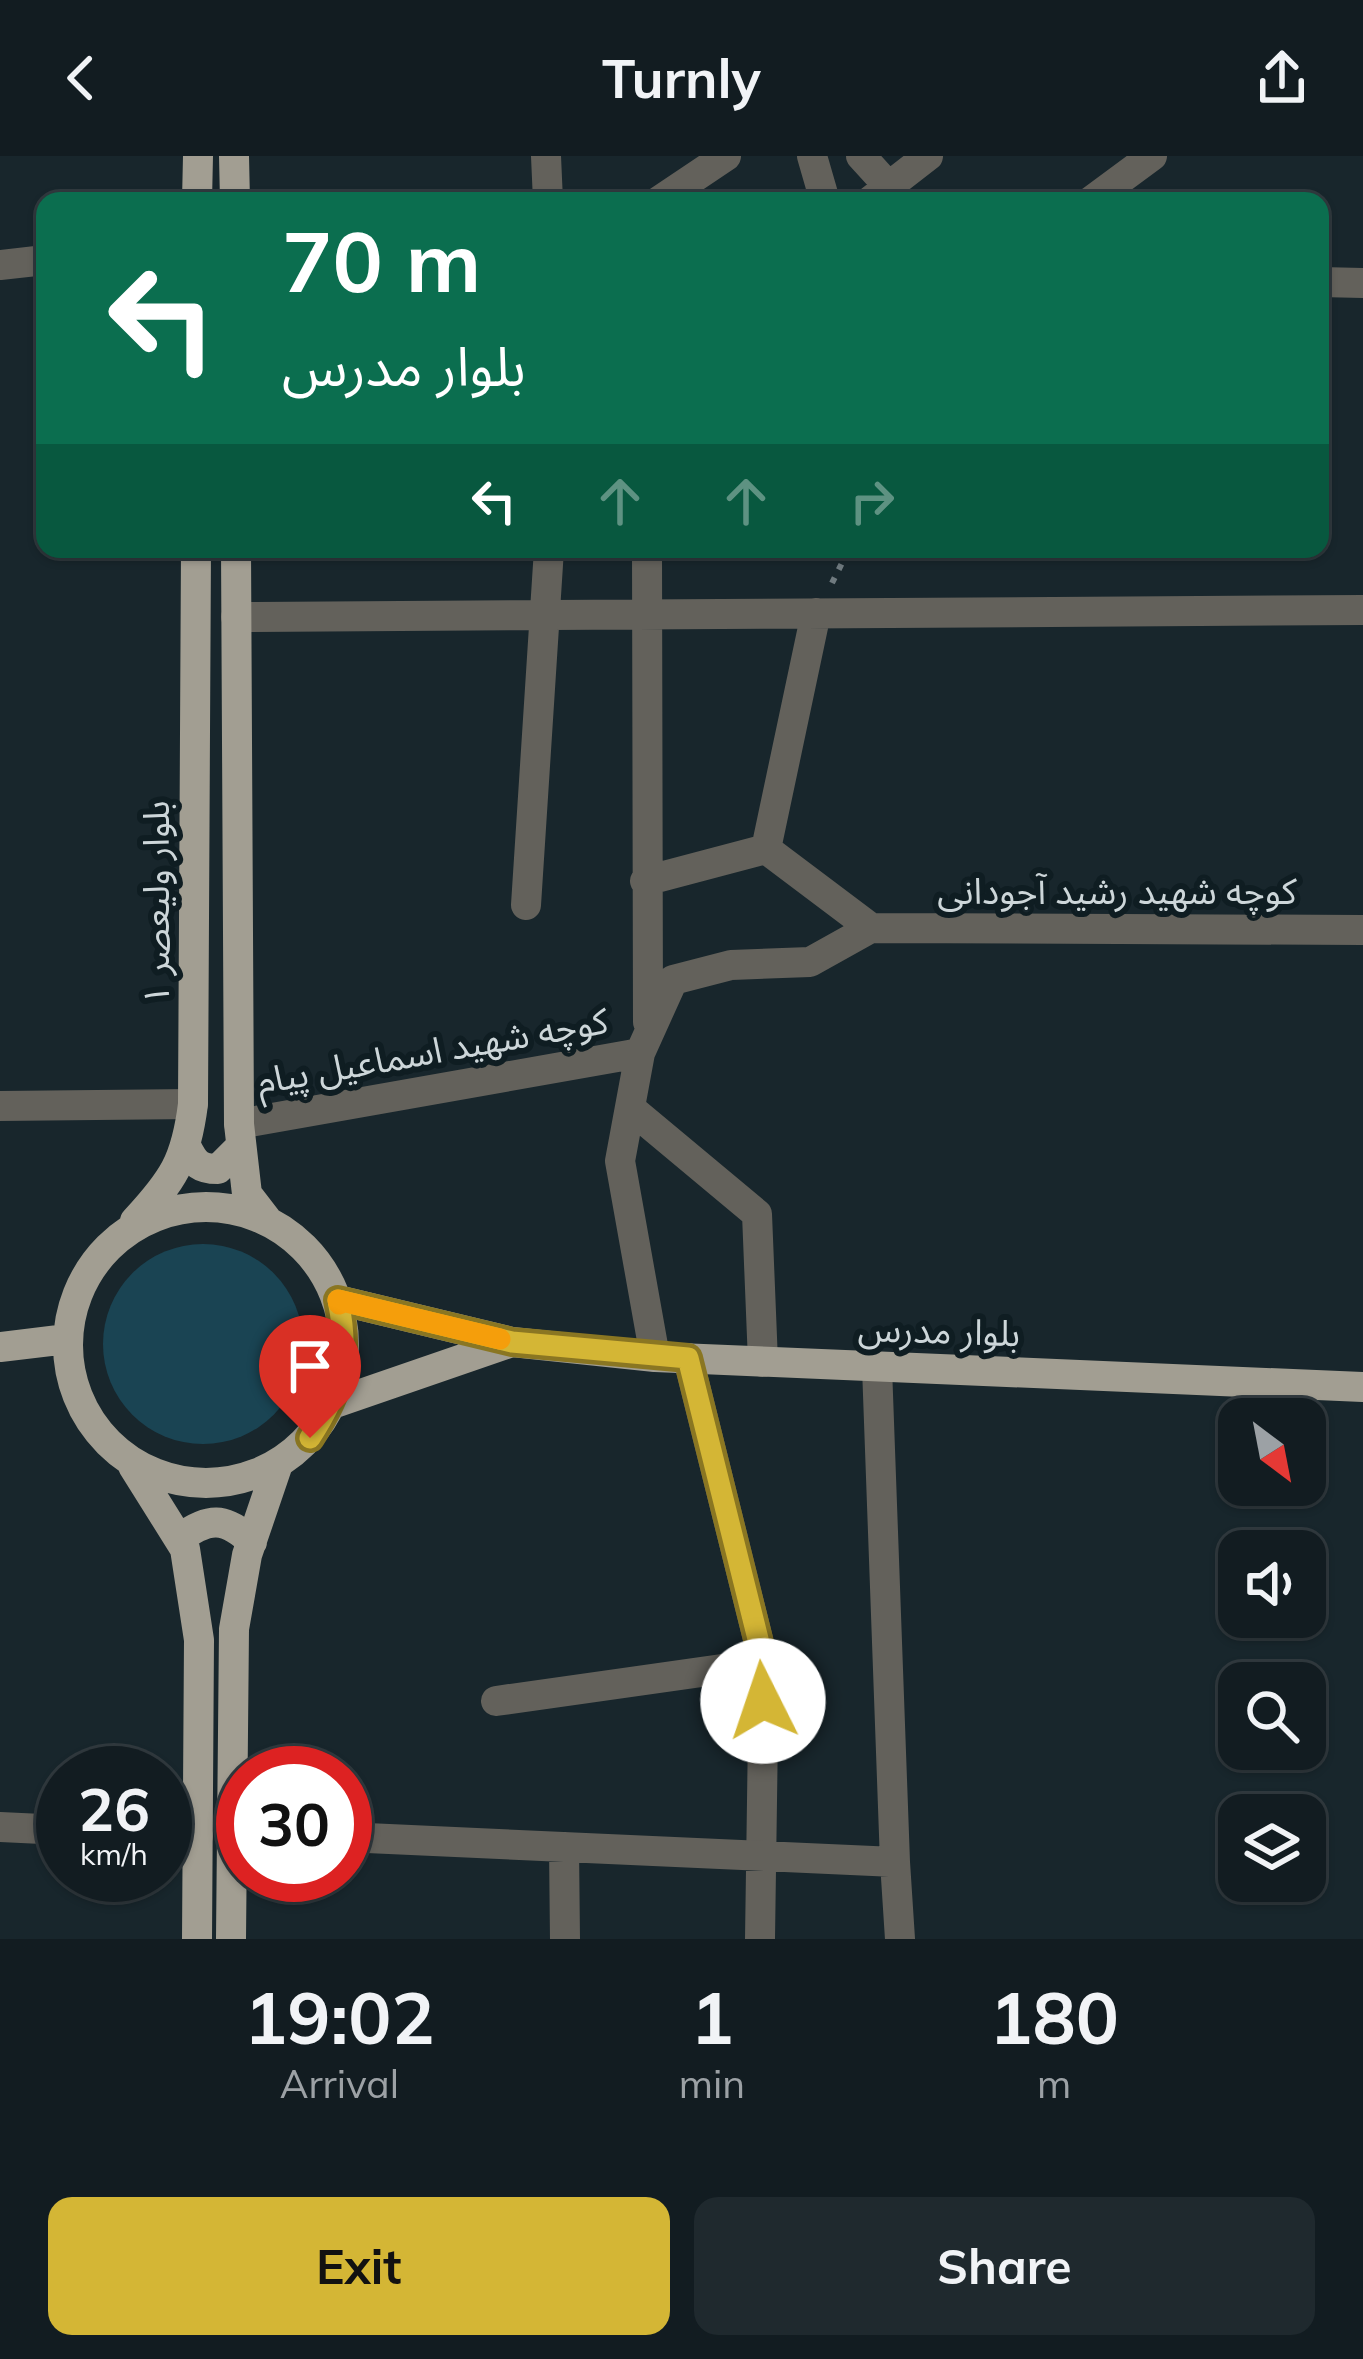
<!DOCTYPE html>
<meta charset="utf-8">
<style>
body{margin:0;font-family:Mulish,"Noto Sans Arabic",sans-serif;background:#1f292e;color:#f1f3f6;height:100vh;display:flex;flex-direction:column;font-size:45px;white-space:nowrap}
*{box-sizing:border-box;margin:0}
p{font-size:39px;color:#9ca1a5}
.icon{flex:none;width:66px;height:66px;fill:none;stroke:currentColor;stroke-width:2;stroke-linecap:round;stroke-linejoin:round}
.map{position:relative;height:1783px;overflow:hidden}
.panel{display:flex;flex-direction:column;background:#121c21;flex:1}
.panel>*{flex:none}
.top-card{position:absolute;left:36px;top:36px;width:1293px;height:366px;border-radius:24px;box-shadow:0 3px 9px #0004,0 0 0 3px #313a3f;background:#0b6e4f;color:#fff;overflow:hidden}
.needle{width:78px;rotate:148deg}
.fabs{position:absolute;left:1218px;top:1242px;display:grid;gap:24px}
.fabs a{display:grid;place-items:center;width:108px;height:108px;border-radius:24px;background:#121c21;box-shadow:0 3px 9px #0004,0 0 0 3px #313a3f;font-size:60px}
.speed{position:absolute;left:36px;top:1590px;display:flex;gap:24px;font-size:60px;font-weight:700;text-align:center}
.speed>*{display:grid;place-content:center;width:156px;height:156px;border-radius:50%;background:#121c21;box-shadow:0 3px 9px #0004,0 0 0 3px #313a3f;line-height:1}
.speed small{font-size:30px;font-weight:400}
.speed .limit{border:18px solid #d22;background:#fff;color:#111}
.pin{position:absolute;display:grid;place-items:center;width:102px;height:102px;color:#fff;margin:-123px -51px;border-radius:50% 50% 50% 0;rotate:-45deg;box-shadow:0 0 12px #0007}
.pin .icon{rotate:45deg}
.me{position:absolute;width:132px;margin:-66px;rotate:356deg;stroke-linejoin:round;filter:drop-shadow(0 0 9px #0008)}
.turn{display:flex;align-items:center;gap:42px;height:252px;padding:0 48px;font-size:54px}
.turn .icon{width:156px;height:156px;stroke-width:2.5}
.turn b{display:block;font-size:84px;line-height:102px}
.lanes{display:flex;align-items:center;height:114px;padding:0 48px;background:#0003;justify-content:center;gap:60px;direction:ltr}
.lanes .off{opacity:.35}
.eta{display:flex;justify-content:space-evenly;align-items:center;height:204px;text-align:center}
.eta b{font-size:72px;font-weight:700;line-height:84px}
.button{display:flex;gap:24px;margin-top:auto;padding:24px 48px}
.button a{flex:1;height:138px;border-radius:24px;background:#d4b635;color:#111;font-size:48px;font-weight:700;line-height:138px;text-align:center}
.button a+a{background:#1f292e;color:#f1f3f6}
header{display:flex;justify-content:space-between;align-items:center;height:156px;padding:0 48px;background:#121c21;font-size:54px;font-weight:700}
.map>svg:first-child{display:block}
</style>
<header><svg class="icon" aria-label="back" viewBox="0 0 24 24"><path d="M15 5l-7 7 7 7"/></svg>Turnly<svg class="icon" aria-label="share" viewBox="0 0 24 24"><path d="M12 15V3M7 8l5-5 5 5M5 13v7h14v-7"/></svg></header>
<div class="map">
<svg width="1363" height="1783" viewBox="0 0 1363 1783">
<rect width="100%" height="100%" fill="#18262c"/>
<!-- green -->
<path fill="#1a4453" d="M103 1188a100 100 0 1 1 200 0a100 100 0 1 1-200 0Z"/>
<g fill="none" stroke-linecap="round" stroke-linejoin="round">
<!-- path -->
<path stroke="#6f7a7f" stroke-width="6" stroke-dasharray="6 9" stroke-linecap="butt" d="M832,427L849,393"/>
<!-- minor -->
<path stroke="#63615b" stroke-width="30" d="M546,0L548,45
M812,0L825,45
M861,0L902,45
M659,45L726,0
M870,45L928,0
M1091,45L1152,0
M0,109L45,104
M1320,126L1363,127
M647,393L648,866
M236,461L1363,454
M766,693L816,457
M645,725L766,693L871,772
M526,749L549,393
M0,950L193,948
M630,952L757,1058L763,1206
M239,968L640,897
M655,1201L620,1005L640,897L673,824L731,809L810,806L871,772L1363,774
M496,1545L764,1507L688,1202
M0,1671L63,1674
M165,1679L198,1680
M345,1681L895,1706L877,1211
M564,1691L565,1783
M895,1706L900,1783
M760,1783L764,1507"/>
<!-- major -->
<path stroke="#a29e92" stroke-width="30" d="M234,0L235,45
M197,45L198,0
M236,393L239,968L247,1038L267,1064
M187,992C195,1008 200,1013 218,1013L240,991
M68 1189a138 138 0 1 1 276 0a138 138 0 1 1-276 0Z
M135,1065C173,1024 186,1005 193,948L196,393
M338,1144L512,1186L655,1201L1363,1231
M0,1191L67,1183
M332,1248L512,1186
M133,1310L185,1393L199,1484L197,1783
M179,1383C208,1361 225,1360 252,1386
M231,1783L234,1473L247,1399L278,1308"/>
</g>
<g fill="none" stroke-linecap="round" stroke-linejoin="round">
<defs>
<path id="route" d="M310,1282C342,1233 350,1202 338,1144L512,1186L688,1202L764,1507L763,1545"/>
</defs>
<!-- route casing -->
<use href="#route" stroke="#8a7622" stroke-width="30"/>
<!-- route -->
<use href="#route" stroke="#d4b635" stroke-width="21"/>
<!-- slow -->
<path stroke="#f59e0b" stroke-width="21" d="M339,1148L338,1144L500,1183"/>
</g>
<g text-anchor="middle" dominant-baseline="central" stroke-width="12" stroke-linejoin="round" paint-order="stroke">
<!-- street labels -->
<g font-size="36" fill="#cdd6d9" stroke="#0f1d22">
<text x="1117" y="734">کوچه شهید رشید آجودانی</text>
<text transform="translate(155 747) rotate(-90)">بلوار ولیعصر ۱</text>
<text transform="translate(432 894) rotate(-10)">کوچه شهید اسماعیل پیام</text>
<text transform="translate(939 1174) rotate(2)">بلوار مدرس</text>
</g>
</g>
</svg>
<div class="fabs">
<a><svg class="needle" viewBox="-14 -14 28 28"><path d="M0-13l5 13h-10z" fill="#e53935"/><path d="M0 13l5-13h-10z" fill="#9ca1a5"/></svg></a>
<a><svg class="icon" aria-label="sound" viewBox="0 0 24 24"><path d="M4 9h4l5-4v14l-5-4H4zM17 9q2 3 0 6"/></svg></a>
<a><svg class="icon" aria-label="search" viewBox="0 0 24 24"><circle cx="10" cy="10" r="6"/><path d="M15 15l6 6"/></svg></a>
<a><svg class="icon" aria-label="layers" viewBox="0 0 24 24"><path d="M12 4l9 5-9 5-9-5zM3 14l9 5 9-5"/></svg></a>
</div>
<div class="speed"><div>26<small>km/h</small></div><div class="limit">30</div></div>
<div class="pin" style="left:310px;top:1282px;background:#d93025"><svg class="icon" aria-label="arrive" viewBox="0 0 24 24"><path d="M6 21V4h12l-3 4 3 4H6"/></svg></div>
<svg class="me" style="left:763px;top:1545px" viewBox="-20 -20 40 40"><circle r="19" fill="#fff"/><path d="M0-13L10 11 0 6-10 11z" fill="#d4b635"/></svg>
<div class="top-card">
<div class="turn"><svg class="icon" aria-label="left" viewBox="0 0 24 24"><path d="M17 20v-9H6M10 6l-5 5 5 5"/></svg><div><b>70 m</b>بلوار مدرس</div></div>
<div class="lanes"><svg class="icon" aria-label="left" viewBox="0 0 24 24"><path d="M17 20v-9H6M10 6l-5 5 5 5"/></svg><svg class="icon off" aria-label="ahead" viewBox="0 0 24 24"><path d="M12 20V5M6 11l6-6 6 6"/></svg><svg class="icon off" aria-label="ahead" viewBox="0 0 24 24"><path d="M12 20V5M6 11l6-6 6 6"/></svg><svg class="icon off" aria-label="right" viewBox="0 0 24 24"><path d="M7 20v-9h11M14 6l5 5-5 5"/></svg></div>
</div>
</div>
<section class="panel">
<div class="eta">
<div><b>19:02</b><p>Arrival</p></div>
<div><b>1</b><p>min</p></div>
<div><b>180</b><p>m</p></div>
</div>
<div class="button"><a>Exit</a><a>Share</a></div>
</section>
